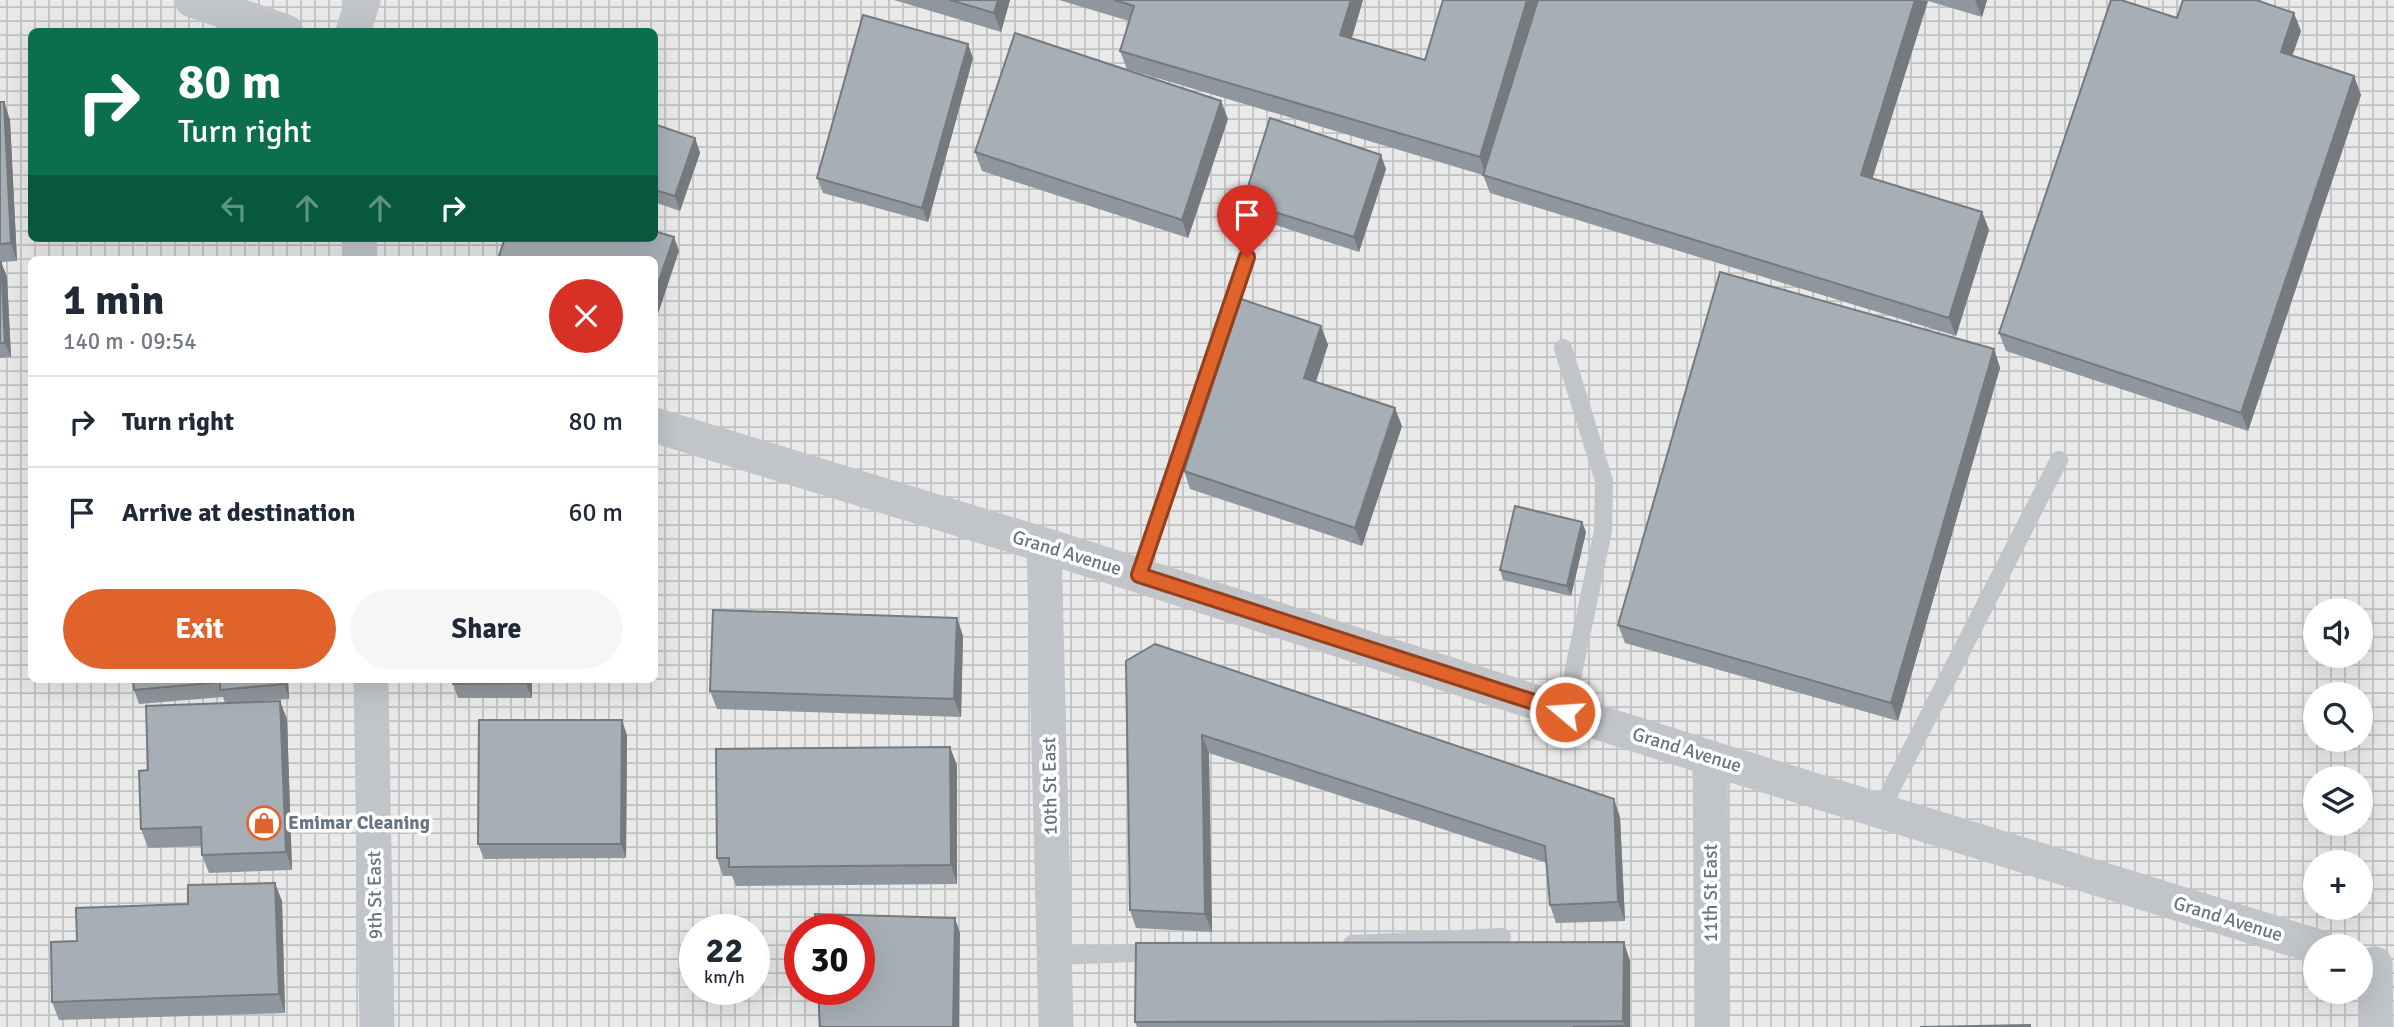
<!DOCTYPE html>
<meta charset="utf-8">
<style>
body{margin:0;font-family:Signika,sans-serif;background:#f6f6f7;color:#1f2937;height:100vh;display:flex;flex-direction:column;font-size:26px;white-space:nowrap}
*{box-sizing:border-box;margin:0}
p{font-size:23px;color:#747a83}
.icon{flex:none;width:38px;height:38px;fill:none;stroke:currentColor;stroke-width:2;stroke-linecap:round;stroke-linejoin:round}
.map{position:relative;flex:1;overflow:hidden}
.drawer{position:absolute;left:28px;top:256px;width:630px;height:427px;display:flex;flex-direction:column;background:#fff;border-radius:10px;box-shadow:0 7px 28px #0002}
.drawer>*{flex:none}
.top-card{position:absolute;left:28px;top:28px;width:630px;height:214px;border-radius:10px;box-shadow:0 7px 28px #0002;background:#0b6e4f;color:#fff;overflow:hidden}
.buttons{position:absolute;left:2303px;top:598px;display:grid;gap:14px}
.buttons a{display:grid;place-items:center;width:70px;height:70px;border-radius:50%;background:#fff;box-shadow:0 7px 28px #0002;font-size:35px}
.speed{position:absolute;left:679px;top:914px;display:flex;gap:14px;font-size:35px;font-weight:700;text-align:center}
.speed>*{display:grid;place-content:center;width:91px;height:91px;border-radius:50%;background:#fff;box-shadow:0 7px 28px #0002;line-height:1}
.speed small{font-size:18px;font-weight:400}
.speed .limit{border:10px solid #d22;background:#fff;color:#111}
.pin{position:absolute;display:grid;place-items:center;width:60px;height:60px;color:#fff;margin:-72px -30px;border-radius:50% 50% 50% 0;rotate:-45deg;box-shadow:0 0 7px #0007}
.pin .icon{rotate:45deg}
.me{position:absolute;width:77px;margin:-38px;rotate:288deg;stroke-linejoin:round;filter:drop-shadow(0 0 5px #0008)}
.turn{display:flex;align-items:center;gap:24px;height:147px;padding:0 35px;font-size:32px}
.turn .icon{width:91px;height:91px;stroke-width:2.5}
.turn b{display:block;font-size:49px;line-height:60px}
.lanes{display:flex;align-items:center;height:66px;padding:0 35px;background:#0003;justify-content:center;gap:35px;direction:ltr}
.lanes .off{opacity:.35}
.round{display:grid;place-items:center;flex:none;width:74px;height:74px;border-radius:37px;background:#f6f6f7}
.head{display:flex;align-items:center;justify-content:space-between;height:119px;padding:0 35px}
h1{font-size:42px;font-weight:700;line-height:52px}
.cta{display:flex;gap:14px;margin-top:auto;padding:14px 35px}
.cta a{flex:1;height:80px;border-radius:42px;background:#e0632c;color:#fff;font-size:28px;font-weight:700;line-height:80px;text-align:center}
.cta a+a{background:#f6f6f7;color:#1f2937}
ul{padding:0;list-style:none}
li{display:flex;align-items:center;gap:21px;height:91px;padding:0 35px;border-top:2px solid #e0e1e3}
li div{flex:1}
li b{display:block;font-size:26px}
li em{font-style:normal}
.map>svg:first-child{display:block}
</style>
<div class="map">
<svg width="2394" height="1027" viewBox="0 0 2394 1027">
<defs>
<pattern id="industrial-grid" width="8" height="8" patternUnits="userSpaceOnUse" patternTransform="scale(1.75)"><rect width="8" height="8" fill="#e8e9e8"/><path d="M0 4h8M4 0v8" fill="none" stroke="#c0c1c2"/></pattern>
</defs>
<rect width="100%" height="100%" fill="#f7f7f4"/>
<!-- industrial -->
<path fill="url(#industrial-grid)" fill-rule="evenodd" d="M0,0H2394V1027H0ZM32,32H654V238H32ZM32,259H654V679H32ZM2315,611H2361V656H2315ZM2315,695H2361V740H2315ZM2315,779H2361V824H2315ZM2315,863H2361V908H2315ZM695,929H754V989H695ZM800,929H859V989H800ZM2315,947H2361V992H2315Z"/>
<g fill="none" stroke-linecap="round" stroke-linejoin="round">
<!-- lane -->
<path stroke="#c1c4c8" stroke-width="18" d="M1563,348L1604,481L1603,531L1565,712
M1139,575L1247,257
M1880,811L2059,460
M1352,944L1502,937
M1055,956L1160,952"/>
<!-- street -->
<path stroke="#c1c4c8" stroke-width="35" d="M192,0L286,32
M353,32L363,0
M359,238L360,259
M654,425L1044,545L1710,758L2319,947
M1044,545L1056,1027
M371,679L377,1027
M1710,758L1712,1027
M2375,964L2376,1027"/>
</g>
<!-- wall -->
<path fill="#90969d" d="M894,0H1010L1001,32Z
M1059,0H1363L1352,38L1425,60L1443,0H1987L1982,17L1928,1L1872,178L1982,212L1989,230L1956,336L1490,193L1483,175L1127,69L1120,51L1129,21Z
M2177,18L2301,31L2292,56L2354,76L2361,95L2248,431L2006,351L1999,333Z
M973,58L928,222L823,193L817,178Z
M0,102H4L10,120L17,261L0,262Z
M1228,119L1188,238L982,171L975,152Z
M654,124L695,138L700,153L680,211L654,202Z
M1386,169L1359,252L1248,216L1243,202Z
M0,262H1L7,277L11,357L0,358Z
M1321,326L1328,345L1316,382L1402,426L1362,546L1190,489L1184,471Z
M1994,349L2000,368L1898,721L1625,643L1618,625Z
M1586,532L1571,596L1503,580L1500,570Z
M957,618L963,636L961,717L717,709L710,691Z
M1126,661L1620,817L1625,921L1556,923L1550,905L1547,863L1209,753L1212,932L1136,928L1130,910Z
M133,679H288L289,699L247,702L287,719L292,870L209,873L202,855V846L148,848L141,829L148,770L225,703L223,697L139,704L134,690Z
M453,679H532V698H458L453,684Z
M627,735L626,858L484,859L478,844Z
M957,765V884L736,886L732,876H723L717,858Z
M282,901L285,1013L59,1020L52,1002L77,941Z
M1630,961V1027H1137L1135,1022Z"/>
<!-- shaded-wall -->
<path fill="#757a7f" d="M998,0H1010L1001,32L994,13Z
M1351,0H1363L1347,53L1340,35Z
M1527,0H1540L1486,176L1480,157Z
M1915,0L1928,1L1868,193L1861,175Z
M1975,0H1987L1982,17Z
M2294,13L2301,31L2287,71L2281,52Z
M968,44L973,58L928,222L922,208Z
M2354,76L2361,95L2248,431L2241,413Z
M1221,101L1228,119L1188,238L1182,220Z
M4,102L10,120L17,261L11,243Z
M695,138L700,153L680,211L675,196Z
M1381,155L1386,169L1359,252L1354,237Z
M1982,212L1989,230L1956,336L1949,318Z
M674,237L679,251L654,326V295Z
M1,262L7,277L11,357L5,343Z
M1321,326L1328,345L1311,396L1304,378Z
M1994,349L2000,368L1898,721L1891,703Z
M1395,408L1402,426L1362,546L1355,528Z
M1582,522L1586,532L1571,596L1567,586Z
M957,618L963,636L961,717L954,699Z
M284,679H288L289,699L284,684Z
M526,679H532V698L526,683Z
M280,701L287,719L292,870L286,852Z
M622,720L627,735L626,858L621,844Z
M1202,735L1209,753L1212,932L1205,914Z
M950,747L957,765V884L951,865Z
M1614,799L1620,817L1625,921L1618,902Z
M275,883L282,901L285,1013L279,994Z
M955,918L960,933L959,1027H953Z
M1624,942L1630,961V1027H1626L1623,1021Z"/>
<!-- building -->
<path fill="#a7afb6" stroke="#757a7f" stroke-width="2" d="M950,0H998L994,13Z
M1114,0H1351L1340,35L1425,60L1443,0H1527L1480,157L1120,51L1134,6Z
M1538,0H1915L1861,175L1982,212L1949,318L1483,175Z
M2111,0H2121L2177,18L2183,0H2256L2294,13L2281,52L2354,76L2241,413L1999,333Z
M863,15L968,44L922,208L817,178Z
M1015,33L1221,101L1182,220L975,152Z
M0,102H4L11,243L0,244Z
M1270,118L1381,155L1354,237L1243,202Z
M654,124L695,138L675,196L654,190Z
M654,231L674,237L654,295V259H498L505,238H654Z
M0,262H1L5,343H0Z
M1720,272L1994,349L1891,703L1618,625Z
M1241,299L1321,326L1304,378L1395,408L1355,528L1184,471Z
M1515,506L1582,522L1567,586L1500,570Z
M713,610L957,618L954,699L710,691Z
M1155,644L1614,799L1618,902L1550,905L1545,846L1202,735L1205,914L1130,910L1126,661Z
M133,679H284V684L220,690V682L134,690Z
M453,679H526V683L453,684Z
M280,701L286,852L202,855L201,827L141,829L139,771L148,770L146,706Z
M479,720H622L621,844H478Z
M950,747L951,865L729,867V858H717L716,749Z
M275,883L279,994L52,1002L51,942L77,941L76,908L188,904V885Z
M815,914L955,918L953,1027H820L818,989H859V929H816Z
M1624,942L1623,1021L1135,1022L1136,943Z
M2030,1025V1027H1920Z
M1627,1026V1027H1573Z"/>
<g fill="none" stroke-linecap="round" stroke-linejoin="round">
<defs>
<path id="route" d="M1247,257L1139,575L1565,712"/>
</defs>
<!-- route casing -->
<use href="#route" stroke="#92401d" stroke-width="18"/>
<!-- route -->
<use href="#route" stroke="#e0632c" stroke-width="12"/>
</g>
<!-- icons -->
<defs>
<symbol id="shop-ring" viewBox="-11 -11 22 22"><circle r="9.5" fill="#fff" stroke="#e0632c" stroke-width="1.5"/><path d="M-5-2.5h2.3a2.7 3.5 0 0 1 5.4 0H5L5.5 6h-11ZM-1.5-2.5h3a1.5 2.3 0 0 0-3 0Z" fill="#e0632c"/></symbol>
</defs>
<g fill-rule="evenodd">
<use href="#shop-ring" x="245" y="804" width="38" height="38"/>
</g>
<g text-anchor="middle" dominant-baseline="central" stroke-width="7" stroke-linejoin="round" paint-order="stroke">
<!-- street labels -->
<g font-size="19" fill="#677585" stroke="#fff">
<text transform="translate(1067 553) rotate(17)">Grand Avenue</text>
<text transform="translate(1687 750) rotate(17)">Grand Avenue</text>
<text transform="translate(1050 786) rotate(-91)">10th St East</text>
<text transform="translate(1711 893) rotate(-90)">11th St East</text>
<text transform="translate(375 895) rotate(-91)">9th St East</text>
<text transform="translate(2228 919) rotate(17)">Grand Avenue</text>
</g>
<!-- poi labels -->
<g font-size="19" font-weight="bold" fill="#677585" stroke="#fff" text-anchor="start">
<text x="288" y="823">Emimar Cleaning</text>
</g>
</g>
</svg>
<div class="buttons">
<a><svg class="icon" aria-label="sound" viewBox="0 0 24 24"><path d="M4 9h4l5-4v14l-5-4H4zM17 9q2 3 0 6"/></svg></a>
<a><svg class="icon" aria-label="search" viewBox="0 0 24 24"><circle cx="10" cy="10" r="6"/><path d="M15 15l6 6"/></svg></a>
<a><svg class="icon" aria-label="layers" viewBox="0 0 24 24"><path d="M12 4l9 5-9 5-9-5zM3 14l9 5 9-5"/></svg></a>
<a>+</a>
<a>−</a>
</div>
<div class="speed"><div>22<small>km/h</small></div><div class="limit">30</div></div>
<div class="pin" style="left:1247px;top:257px;background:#d93025"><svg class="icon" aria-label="arrive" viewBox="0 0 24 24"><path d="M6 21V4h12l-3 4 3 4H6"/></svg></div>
<svg class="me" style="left:1565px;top:712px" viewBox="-20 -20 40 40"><circle r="17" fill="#e0632c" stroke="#fff" stroke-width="3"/><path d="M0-11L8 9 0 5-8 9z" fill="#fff"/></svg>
<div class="top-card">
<div class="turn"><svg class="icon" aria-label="right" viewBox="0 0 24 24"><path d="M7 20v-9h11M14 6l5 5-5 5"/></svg><div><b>80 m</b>Turn right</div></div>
<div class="lanes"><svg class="icon off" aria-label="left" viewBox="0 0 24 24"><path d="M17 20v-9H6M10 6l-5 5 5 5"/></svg><svg class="icon off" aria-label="ahead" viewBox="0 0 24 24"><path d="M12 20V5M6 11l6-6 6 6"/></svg><svg class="icon off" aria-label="ahead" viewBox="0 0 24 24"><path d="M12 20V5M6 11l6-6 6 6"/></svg><svg class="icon" aria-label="right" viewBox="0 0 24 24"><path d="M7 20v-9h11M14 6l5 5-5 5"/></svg></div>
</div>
<section class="drawer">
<div class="head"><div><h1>1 min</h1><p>140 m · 09:54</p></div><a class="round" style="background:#d93025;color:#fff"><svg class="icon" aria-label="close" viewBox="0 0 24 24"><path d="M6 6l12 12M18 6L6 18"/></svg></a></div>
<ul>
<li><svg class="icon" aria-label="right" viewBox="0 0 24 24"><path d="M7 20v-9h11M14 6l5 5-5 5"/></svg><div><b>Turn right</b></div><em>80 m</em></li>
<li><svg class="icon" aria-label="arrive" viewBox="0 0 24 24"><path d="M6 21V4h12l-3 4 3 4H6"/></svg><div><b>Arrive at destination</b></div><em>60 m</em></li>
</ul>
<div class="cta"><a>Exit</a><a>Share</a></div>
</section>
</div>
